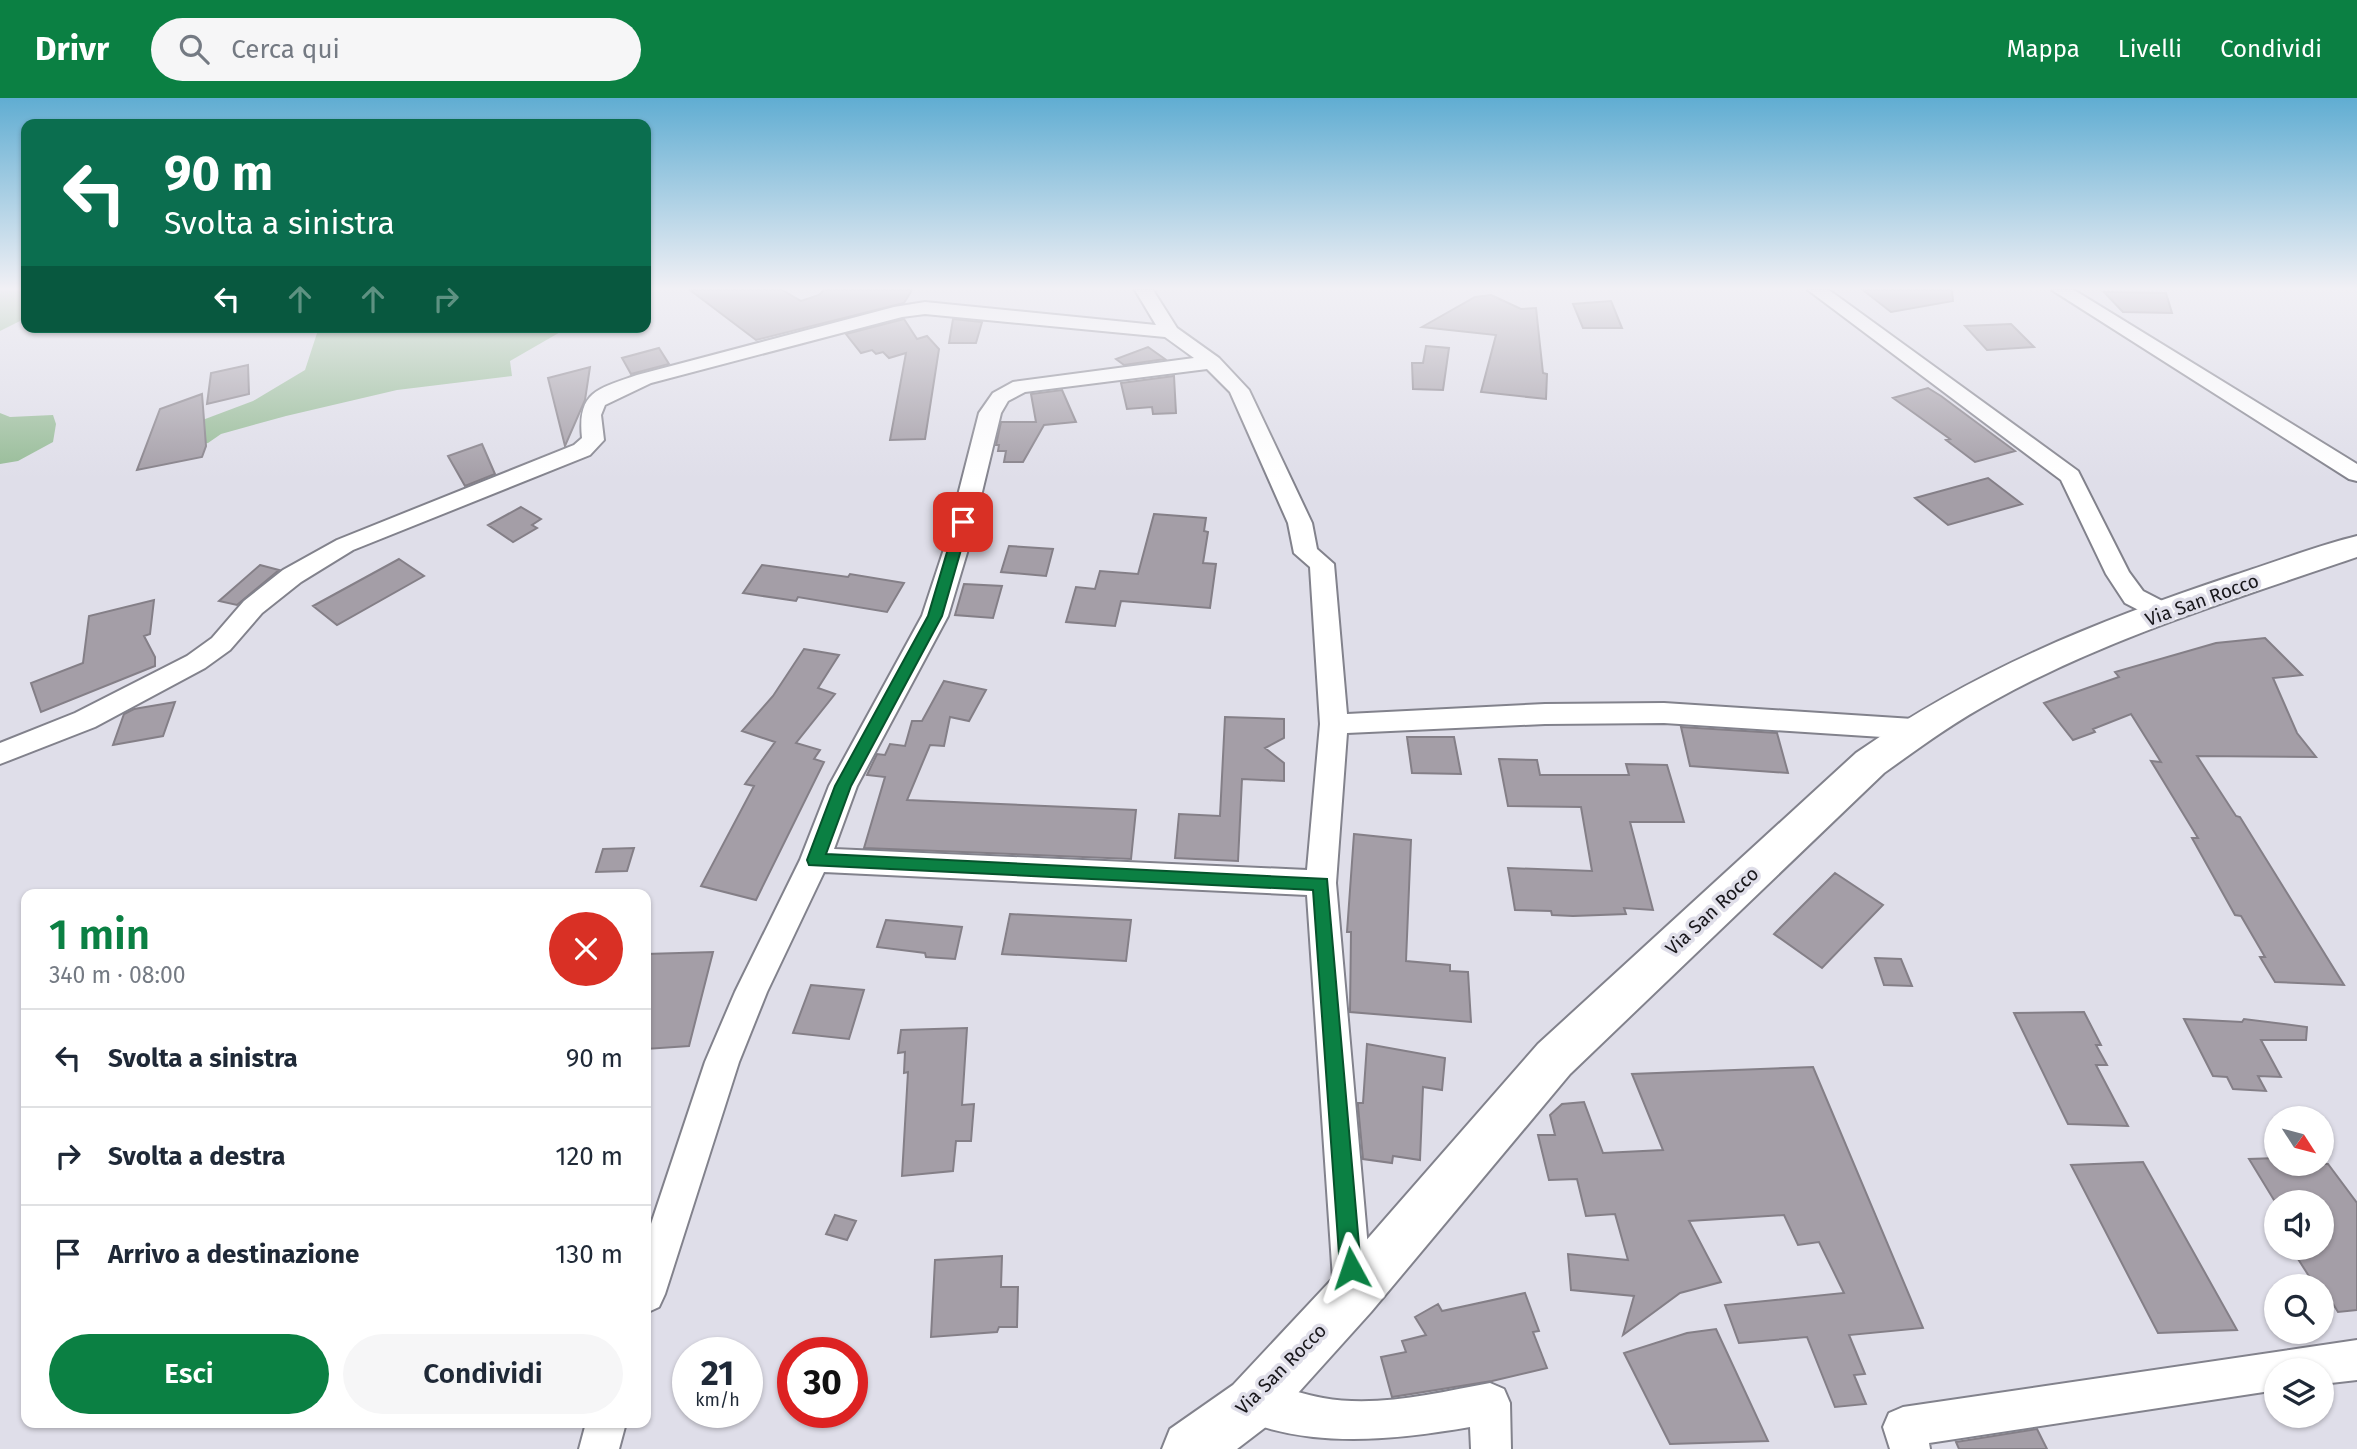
<!DOCTYPE html>
<html lang="it">
<meta charset="utf-8">
<style>
body{margin:0;font-family:"Fira Sans",sans-serif;background:#f6f6f7;color:#1f2937;height:100vh;display:flex;flex-direction:column;font-size:26px;white-space:nowrap}
*{box-sizing:border-box;margin:0}
p{font-size:23px;color:#747a83}
.icon{flex:none;width:38px;height:38px;fill:none;stroke:currentColor;stroke-width:2;stroke-linecap:round;stroke-linejoin:round}
.map{position:relative;flex:1;overflow:hidden}
.details{position:absolute;left:21px;top:791px;width:630px;height:539px;display:flex;flex-direction:column;background:#fff;border-radius:14px;box-shadow:0 2px 5px #0004}
.details>*{flex:none}
.top-card{position:absolute;left:21px;top:21px;width:630px;height:214px;border-radius:14px;box-shadow:0 2px 5px #0004;background:#0b6e4f;color:#fff;overflow:hidden}
.needle{width:46px;rotate:126deg}
.tools{position:absolute;left:2264px;top:1008px;display:grid;gap:14px}
.tools a{display:grid;place-items:center;width:70px;height:70px;border-radius:50%;background:#fff;box-shadow:0 2px 5px #0004;font-size:35px}
.speed{position:absolute;left:672px;top:1239px;display:flex;gap:14px;font-size:35px;font-weight:700;text-align:center}
.speed>*{display:grid;place-content:center;width:91px;height:91px;border-radius:50%;background:#fff;box-shadow:0 2px 5px #0004;line-height:1}
.speed small{font-size:18px;font-weight:400}
.speed .limit{border:10px solid #d22;background:#fff;color:#111}
.pin{position:absolute;display:grid;place-items:center;width:60px;height:60px;color:#fff;margin:-30px;border-radius:14px;box-shadow:0 4px 10px #0006}
.me{position:absolute;width:77px;margin:-38px;rotate:355deg;stroke-linejoin:round;filter:drop-shadow(0 0 5px #0008)}
.turn{display:flex;align-items:center;gap:24px;height:147px;padding:0 28px;font-size:32px}
.turn .icon{width:91px;height:91px;stroke-width:2.5}
.turn b{display:block;font-size:49px;line-height:60px}
.lanes{display:flex;align-items:center;height:66px;padding:0 28px;background:#0003;justify-content:center;gap:35px;direction:ltr}
.lanes .off{opacity:.35}
.round{display:grid;place-items:center;flex:none;width:74px;height:74px;border-radius:37px;background:#f6f6f7}
.overview{display:flex;align-items:center;justify-content:space-between;height:119px;padding:0 28px}
h1{font-size:42px;font-weight:600;line-height:52px;color:#0b8043}
.cta{display:flex;gap:14px;margin-top:auto;padding:14px 28px}
.cta a{flex:1;height:80px;border-radius:42px;background:#0b8043;color:#fff;font-size:28px;font-weight:600;line-height:80px;text-align:center}
.cta a+a{background:#f6f6f7;color:#1f2937}
ul{padding:0;list-style:none}
li{display:flex;align-items:center;gap:21px;height:98px;padding:0 28px;border-top:2px solid #e0e1e3}
li div{flex:1}
li b{display:block;font-size:26px}
li em{font-style:normal}
header{display:flex;align-items:center;gap:42px;box-sizing:border-box;height:98px;padding:0 35px;background:#0b8043;color:#fff}
header strong{font-size:33px}
nav{display:flex;gap:38px;margin-inline-start:auto;font-size:24px}
.search{width:490px;height:63px;background:#f6f6f7;display:flex;align-items:center;gap:18px;box-sizing:border-box;padding:0 24px;border-radius:38px;color:#747a83;font-size:26px}
.map>svg:first-child{display:block}
</style>
<header>
<strong>Drivr</strong>
<div class="search"><svg class="icon" aria-label="search" viewBox="0 0 24 24"><circle cx="10" cy="10" r="6"/><path d="M15 15l6 6"/></svg>Cerca qui</div>
<nav><a>Mappa</a><a>Livelli</a><a>Condividi</a></nav>
</header>
<div class="map">
<svg width="2357" height="1351" viewBox="0 0 2357 1351">
<rect width="100%" height="100%" fill="#dfdee9"/>
<!-- green -->
<path fill="#95bb95" d="M0,192H26V220L0,233Z
M319,229H569L510,263L512,278L397,292L286,318L221,336L208,345L170,350L168,335L253,303L305,272Z
M0,315L10,319L53,317L56,326L53,344L18,363L0,366Z"/>
<!-- building -->
<path fill="#a49ea7" stroke="#847f87" stroke-width="2" d="M690,192H782L801,203L819,197L824,192H912L904,205L756,242Z
M1863,192H1952L1953,203L1891,214Z
M2104,194L2166,195L2172,215L2123,214Z
M1491,197L1521,211L1536,210L1543,275L1547,276L1546,301L1481,294L1496,237L1422,229L1475,199Z
M1611,203L1622,230H1583L1573,206Z
M904,221L917,241L927,238L939,251L925,341L890,342L906,255L889,260L883,254L876,256L872,252L861,255L846,236Z
M953,221L982,224L976,245H949Z
M2011,226L2034,249L1987,252L1965,228Z
M1426,248L1449,250L1443,292L1413,291L1412,265H1423Z
M1148,249L1165,261L1124,267L1116,261Z
M659,250L669,266L631,276L622,260Z
M248,267L249,296L207,306L211,275Z
M590,269L585,302L565,348L548,280Z
M1174,278L1176,315L1153,316L1152,309L1127,311L1121,285Z
M1928,290L1941,298L2015,353L1975,364L1946,342L1950,341L1893,300Z
M1062,292L1076,324L1044,327L1023,364H1004L1006,353H998L999,347H996L1001,324H1036L1031,296Z
M202,296L206,348L202,359L137,372L160,311Z
M482,346L495,376L465,388L448,358Z
M1988,380L2022,406L1948,427L1915,400Z
M521,409L541,421L532,427L537,430L513,444L488,427Z
M1154,416L1206,420L1204,433L1208,434L1203,465L1216,466L1210,510L1121,503L1115,528L1066,524L1076,489L1095,491L1100,473L1138,476Z
M1009,448L1053,451L1046,478L1001,474Z
M399,461L424,478L337,527L313,508Z
M260,467L279,472L237,507L219,503Z
M762,467L848,479L850,476L904,485L887,514L798,499L796,503L743,495Z
M964,486L1002,488L993,520L955,517Z
M154,502L150,536L144,538L155,559V568L41,614L31,585L83,565L89,518Z
M2265,540L2302,577L2273,580L2297,635L2316,659L2197,658L2236,718L2240,719L2344,887L2275,884L2260,859H2265L2241,818L2235,817L2192,740H2198L2151,663L2161,664L2131,616L2093,631L2095,634L2073,642L2044,605L2119,579L2115,574L2216,545Z
M804,551L839,557L818,590L835,596L796,645L820,652L814,661L824,664L756,802L701,788L754,688L745,686L775,644L742,633L773,598Z
M944,583L986,592L969,623L950,619L944,648L930,647L907,702L1136,712L1131,761L864,750L885,679L867,677L877,656L885,657L890,646L905,648L912,623H922Z
M175,604L163,638L113,647L124,616L134,611Z
M1225,619L1284,621V640L1265,650L1284,665V683L1242,681L1238,763L1175,760L1179,716L1220,718Z
M1681,629L1777,635L1788,675L1690,668Z
M1407,639H1454L1461,676L1412,675Z
M1499,661L1537,662L1540,677H1629L1626,666L1667,667L1684,724H1630L1653,812L1624,810L1626,816L1573,818L1552,817L1551,813L1515,812L1508,770L1592,773L1581,709L1508,708Z
M1354,736L1411,742L1406,863L1450,867V873L1468,874L1471,924L1350,914L1351,834H1347Z
M634,750L627,773L596,774L603,751Z
M1835,775L1883,807L1822,870L1774,836Z
M1010,816L1131,822L1126,863L1002,856Z
M886,822L962,829L955,861L926,859L925,855L877,849Z
M713,854L689,948L646,951V856Z
M1875,860L1901,861L1912,888L1884,887Z
M811,887L864,892L849,941L793,935Z
M2084,914L2101,947H2096L2107,967H2096L2128,1028L2068,1026L2014,915Z
M2184,921L2242,924L2244,921L2307,929L2306,942H2261L2281,979L2258,978L2266,993L2233,991L2227,979L2213,978Z
M967,930L962,1007L974,1006L971,1043H956L953,1073L902,1078L908,974L904,975L905,954L898,955L901,932Z
M1367,946L1445,960L1442,992L1423,989L1420,1062L1393,1058L1392,1065L1363,1061L1358,1008V1005H1363Z
M1813,969L1923,1230L1849,1237L1865,1276L1854,1277L1866,1306L1835,1309L1807,1239L1739,1245L1725,1207L1844,1195L1819,1144L1798,1147L1784,1117L1689,1123L1721,1184L1680,1195L1623,1237L1634,1198L1571,1192L1568,1156L1628,1162L1615,1116L1586,1118L1577,1081L1549,1082L1538,1037H1555L1550,1017L1562,1006L1584,1004L1603,1055L1663,1052L1632,976Z
M2277,1060V1066H2328L2357,1105V1212L2338,1214L2322,1188L2314,1186L2291,1150H2322V1104H2277V1107L2249,1061Z
M2143,1064L2237,1232L2158,1235L2071,1067Z
M835,1117L856,1123L847,1142L826,1136Z
M1002,1158L1001,1189H1018L1017,1229H999L997,1234L931,1239L935,1162Z
M1525,1195L1539,1233L1533,1234L1547,1270L1492,1283L1392,1299L1381,1259L1406,1254L1402,1243L1426,1237L1415,1219L1438,1206L1442,1213Z
M1716,1231L1768,1343L1670,1346L1624,1255L1687,1235Z
M2037,1331L2047,1351H1959L1956,1344Z"/>
<g fill="none" stroke-linecap="round" stroke-linejoin="round">
<defs>
<path id="street" d="M1135,192H1153L1177,230L1219,260L1249,292L1312,425L1317,451L1334,466L1347,616L1545,606L1664,605L1913,621L1923,624L1927,631L1923,638L1913,641L1664,625L1545,626L1347,635L1336,785L1372,1196L1366,1209L1353,1215L1340,1209L1334,1196L1307,797L824,774L767,894L739,964L665,1196L659,1209L646,1215V1141L705,964L735,894L800,762L829,688L922,518L945,448L979,315L993,295L1013,284L1194,260L1165,239L925,216L902,219L651,285L605,307L601,317L604,342L590,357L353,452L301,484L262,515L230,552L205,570L95,629L0,666V645L75,615L187,558L212,540L244,503L283,472L337,442L574,347L582,340C577,293 598,291 637,277L894,209L925,204L1156,227ZM1207,271L1230,294L1288,425L1294,455L1310,469L1320,626L1307,772L834,751L857,688L948,518L969,448L1001,315L1008,303L1025,294Z
M1808,192H1829L2078,373L2129,474L2143,493L2172,508L2175,514L2172,520L2163,522L2154,520L2125,505L2106,476L2061,382Z
M2052,192H2074L2357,366V383L2349,381Z
M2357,1242V1282L2322,1286V1272H2277V1292L1929,1345L1930,1351H1890L1883,1329L1889,1315L1903,1309Z
M1490,1285L1504,1291L1510,1305L1511,1351H1471L1470,1329C1394,1342 1312,1351 1238,1320L1232,1306L1238,1292C1263,1281 1296,1295 1323,1300C1377,1310 1436,1295 1490,1285Z
M586,1325H626L619,1351H579Z"/>
<path id="secondary" d="M2357,438V459C2235,501 2109,539 1995,602C1956,623 1920,649 1884,675L1570,976L1371,1214L1271,1325L1237,1351H1162L1170,1331L1233,1287L1335,1178L1538,946L1856,655C1977,571 2097,523 2235,477C2276,464 2316,448 2357,438Z"/>
</defs>
<!-- street casing -->
<use href="#street" stroke="#82828c" stroke-width="4"/>
<!-- secondary casing -->
<use href="#secondary" stroke="#82828c" stroke-width="4"/>
<!-- street -->
<use href="#street" fill="#fff" fill-rule="evenodd"/>
<!-- secondary -->
<use href="#secondary" fill="#fff" fill-rule="evenodd"/>
</g>
<!-- sky -->
<linearGradient id="sky" x2="0" y2="1"><stop stop-color="#60add2"/><stop offset="0.5" stop-color="#f1f0f5"/><stop offset="1" stop-color="#f1f0f5" stop-opacity="0"/></linearGradient>
<rect width="2357" height="381" fill="url(#sky)"/>
<!-- route -->
<path fill="#0b8043" stroke="#07532c" stroke-width="2" d="M963,420L969,424L942,518L851,688L826,756L1327,781L1361,1170L1358,1177L1351,1180L1343,1177L1340,1170L1313,792L809,767L807,762L835,688L928,518L956,424Z"/>
<g text-anchor="middle" dominant-baseline="central" stroke-width="7" stroke-linejoin="round" paint-order="stroke">
<!-- street labels -->
<g font-size="19" fill="#18171b" stroke="#dfdee9">
<text transform="translate(2202 502) rotate(-20)">Via San Rocco</text>
<text transform="translate(1712 813) rotate(-43)">Via San Rocco</text>
<text transform="translate(1281 1271) rotate(-45)">Via San Rocco</text>
</g>
</g>
</svg>
<div class="tools">
<a><svg class="needle" viewBox="-14 -14 28 28"><path d="M0-13l5 13h-10z" fill="#e53935"/><path d="M0 13l5-13h-10z" fill="#747a83"/></svg></a>
<a><svg class="icon" aria-label="sound" viewBox="0 0 24 24"><path d="M4 9h4l5-4v14l-5-4H4zM17 9q2 3 0 6"/></svg></a>
<a><svg class="icon" aria-label="search" viewBox="0 0 24 24"><circle cx="10" cy="10" r="6"/><path d="M15 15l6 6"/></svg></a>
<a><svg class="icon" aria-label="layers" viewBox="0 0 24 24"><path d="M12 4l9 5-9 5-9-5zM3 14l9 5 9-5"/></svg></a>
</div>
<div class="speed"><div>21<small>km/h</small></div><div class="limit">30</div></div>
<div class="pin" style="left:963px;top:424px;background:#d93025"><svg class="icon" aria-label="arrive" viewBox="0 0 24 24"><path d="M6 21V4h12l-3 4 3 4H6"/></svg></div>
<svg class="me" style="left:1351px;top:1170px" viewBox="-20 -20 40 40"><path d="M0-17L14 15 0 8-14 15z" fill="#0b8043" stroke="#fff" stroke-width="4"/></svg>
<div class="top-card">
<div class="turn"><svg class="icon" aria-label="left" viewBox="0 0 24 24"><path d="M17 20v-9H6M10 6l-5 5 5 5"/></svg><div><b>90 m</b>Svolta a sinistra</div></div>
<div class="lanes"><svg class="icon" aria-label="left" viewBox="0 0 24 24"><path d="M17 20v-9H6M10 6l-5 5 5 5"/></svg><svg class="icon off" aria-label="ahead" viewBox="0 0 24 24"><path d="M12 20V5M6 11l6-6 6 6"/></svg><svg class="icon off" aria-label="ahead" viewBox="0 0 24 24"><path d="M12 20V5M6 11l6-6 6 6"/></svg><svg class="icon off" aria-label="right" viewBox="0 0 24 24"><path d="M7 20v-9h11M14 6l5 5-5 5"/></svg></div>
</div>
<section class="details">
<div class="overview"><div><h1>1 min</h1><p>340 m · 08:00</p></div><a class="round" style="background:#d93025;color:#fff"><svg class="icon" aria-label="close" viewBox="0 0 24 24"><path d="M6 6l12 12M18 6L6 18"/></svg></a></div>
<ul>
<li><svg class="icon" aria-label="left" viewBox="0 0 24 24"><path d="M17 20v-9H6M10 6l-5 5 5 5"/></svg><div><b>Svolta a sinistra</b></div><em>90 m</em></li>
<li><svg class="icon" aria-label="right" viewBox="0 0 24 24"><path d="M7 20v-9h11M14 6l5 5-5 5"/></svg><div><b>Svolta a destra</b></div><em>120 m</em></li>
<li><svg class="icon" aria-label="arrive" viewBox="0 0 24 24"><path d="M6 21V4h12l-3 4 3 4H6"/></svg><div><b>Arrivo a destinazione</b></div><em>130 m</em></li>
</ul>
<div class="cta"><a>Esci</a><a>Condividi</a></div>
</section>
</div>
